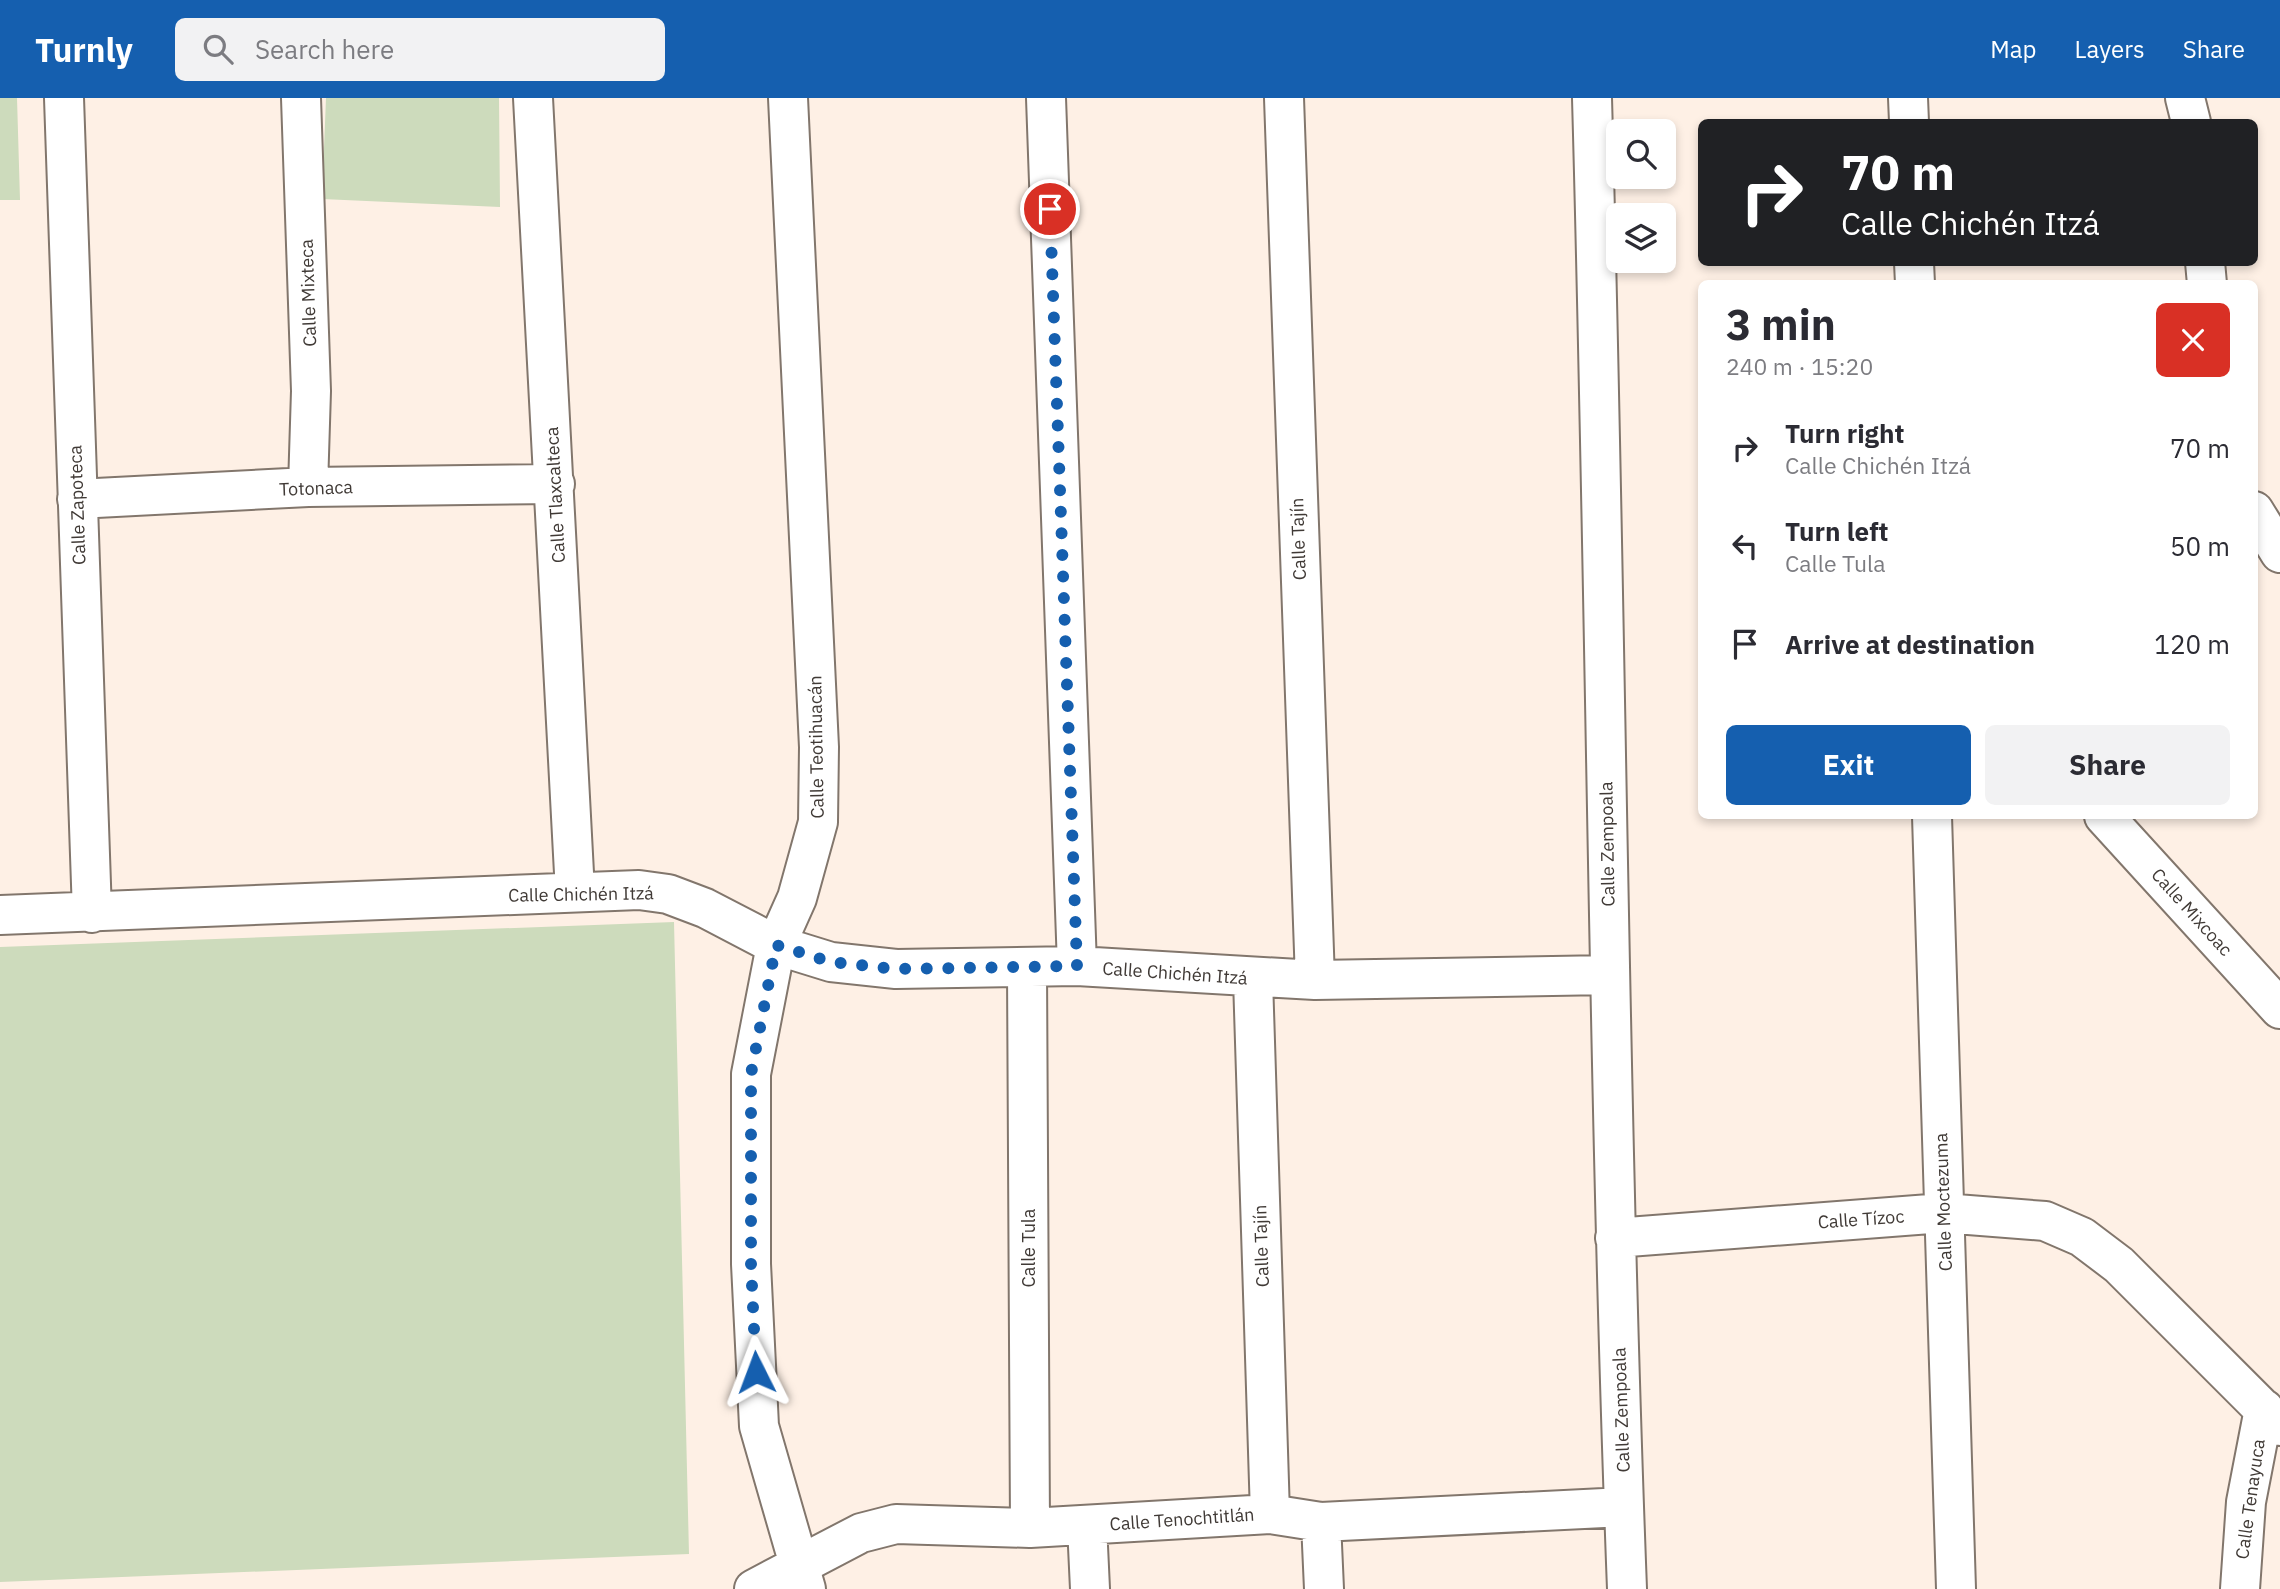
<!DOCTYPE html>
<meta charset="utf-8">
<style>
body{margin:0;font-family:"IBM Plex Sans",sans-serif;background:#f2f2f3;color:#2b2b33;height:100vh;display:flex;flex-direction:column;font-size:26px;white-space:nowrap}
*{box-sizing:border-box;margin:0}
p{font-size:23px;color:#7c7c81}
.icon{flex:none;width:38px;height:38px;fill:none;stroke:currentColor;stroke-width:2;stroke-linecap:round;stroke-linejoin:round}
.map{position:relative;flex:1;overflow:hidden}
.drawer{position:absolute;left:1698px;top:182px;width:560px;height:539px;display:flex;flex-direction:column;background:#fff;border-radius:10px;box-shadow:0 4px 10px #0003}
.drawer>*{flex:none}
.banner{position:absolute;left:1698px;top:21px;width:560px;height:147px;border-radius:10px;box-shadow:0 4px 10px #0003;background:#202124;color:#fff;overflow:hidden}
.controls{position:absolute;left:1606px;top:21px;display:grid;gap:14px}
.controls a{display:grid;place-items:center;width:70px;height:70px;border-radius:10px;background:#fff;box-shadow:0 4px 10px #0003;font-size:35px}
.pin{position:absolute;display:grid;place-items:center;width:60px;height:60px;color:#fff;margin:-30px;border:4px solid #fff;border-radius:50%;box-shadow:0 2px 7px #0007}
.me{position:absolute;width:77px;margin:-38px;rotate:357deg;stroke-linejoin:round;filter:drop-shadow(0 0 5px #0008)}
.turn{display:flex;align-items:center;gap:24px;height:147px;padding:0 28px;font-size:32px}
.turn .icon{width:91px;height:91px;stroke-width:2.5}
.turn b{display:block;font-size:49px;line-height:60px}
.round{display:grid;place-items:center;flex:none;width:74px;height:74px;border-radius:10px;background:#f2f2f3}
.headline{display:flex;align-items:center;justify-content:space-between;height:119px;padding:0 28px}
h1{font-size:42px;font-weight:800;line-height:52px}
.action{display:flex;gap:14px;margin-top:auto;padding:14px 28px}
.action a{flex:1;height:80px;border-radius:10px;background:#155faf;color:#fff;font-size:28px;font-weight:800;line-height:80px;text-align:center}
.action a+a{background:#f2f2f3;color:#2b2b33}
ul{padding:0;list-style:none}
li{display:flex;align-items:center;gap:21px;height:98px;padding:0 28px}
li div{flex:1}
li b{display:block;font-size:26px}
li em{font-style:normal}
header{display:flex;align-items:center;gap:42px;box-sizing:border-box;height:98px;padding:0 35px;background:#155faf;color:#fff}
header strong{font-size:33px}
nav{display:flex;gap:38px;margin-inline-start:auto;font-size:24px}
.search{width:490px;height:63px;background:#f2f2f3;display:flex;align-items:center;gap:18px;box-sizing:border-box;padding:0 24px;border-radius:10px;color:#7c7c81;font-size:26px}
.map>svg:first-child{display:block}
</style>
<header>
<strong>Turnly</strong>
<div class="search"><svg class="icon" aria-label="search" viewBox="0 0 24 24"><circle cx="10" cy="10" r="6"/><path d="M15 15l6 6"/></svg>Search here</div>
<nav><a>Map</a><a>Layers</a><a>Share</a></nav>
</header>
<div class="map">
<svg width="2280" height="1491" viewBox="0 0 2280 1491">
<rect width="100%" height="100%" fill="#fef0e5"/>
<!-- green -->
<path fill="#cddbbc" d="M0,0H17L20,102H0Z
M326,0H499L500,109L322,101Z
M674,824L689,1456L0,1484V849Z"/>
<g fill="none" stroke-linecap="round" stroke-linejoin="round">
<defs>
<path id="minor" d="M64,0L92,815
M301,0L311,293L308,389
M533,0L575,794
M788,0L819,649L818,724L797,800L776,847L751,976V1166L759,1328L806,1491
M1046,0L1077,868
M1284,0L1315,882
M1592,0C1606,497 1608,994 1627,1491
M1908,0L1909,24
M2185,0L2191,24
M1914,164L1915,186
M2205,164L2207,186
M77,401L308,389L555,386
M2254,413L2280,455
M1932,718L1956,1491
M2104,718L2280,911
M0,817L639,792L668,796L705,810L776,847L831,864L896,871L1077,868L1315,882L1609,877
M1027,871L1030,1430
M1253,881L1270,1416
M1615,1140L1943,1115L2045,1123L2082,1139L2119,1167L2280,1328
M1321,1424L1324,1491
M1087,1427L1090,1491
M754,1491L861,1435L896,1426L1030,1430L1270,1416L1321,1424L1624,1409
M2240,1491L2246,1404L2264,1311"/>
</defs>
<!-- minor casing -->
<use href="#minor" stroke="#82766c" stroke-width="42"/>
<!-- minor -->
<use href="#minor" stroke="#fff" stroke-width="38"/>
</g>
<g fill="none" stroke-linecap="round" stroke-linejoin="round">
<!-- route -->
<path stroke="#155faf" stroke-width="12" stroke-dasharray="0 21.6" d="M756,1274L751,1166V976L776,847L831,864L896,871L1077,868L1050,111"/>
</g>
<g text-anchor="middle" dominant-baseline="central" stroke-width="6" stroke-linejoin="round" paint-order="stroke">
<!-- street labels -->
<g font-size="18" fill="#403a36" stroke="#fff">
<text transform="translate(308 195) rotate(-92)">Calle Mixteca</text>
<text transform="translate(316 390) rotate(-2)">Totonaca</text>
<text transform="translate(555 397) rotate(-93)">Calle Tlaxcalteca</text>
<text transform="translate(77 407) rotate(-92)">Calle Zapoteca</text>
<text transform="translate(1298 441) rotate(-92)">Calle Tajín</text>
<text transform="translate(816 649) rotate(-91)">Calle Teotihuacán</text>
<text transform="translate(1607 746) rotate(-91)">Calle Zempoala</text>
<text transform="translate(581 796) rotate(-1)">Calle Chichén Itzá</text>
<text transform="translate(2192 814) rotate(48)">Calle Mixcoac</text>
<text transform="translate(1175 875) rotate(4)">Calle Chichén Itzá</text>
<text transform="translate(1943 1104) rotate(-92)">Calle Moctezuma</text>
<text transform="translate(1861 1121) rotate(-4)">Calle Tízoc</text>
<text transform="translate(1261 1148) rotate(-92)">Calle Tajín</text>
<text transform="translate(1028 1150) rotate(-90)">Calle Tula</text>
<text transform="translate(1621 1312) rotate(-92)">Calle Zempoala</text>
<text transform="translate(2250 1401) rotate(-82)">Calle Tenayuca</text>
<text transform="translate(1182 1421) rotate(-4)">Calle Tenochtitlán</text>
</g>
</g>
</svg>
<div class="controls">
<a><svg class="icon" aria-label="search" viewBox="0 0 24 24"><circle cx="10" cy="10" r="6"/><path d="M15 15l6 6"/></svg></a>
<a><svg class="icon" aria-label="layers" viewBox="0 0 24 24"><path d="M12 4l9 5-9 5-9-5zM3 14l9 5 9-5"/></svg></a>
</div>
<div class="pin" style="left:1050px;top:111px;background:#d93025"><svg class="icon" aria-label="arrive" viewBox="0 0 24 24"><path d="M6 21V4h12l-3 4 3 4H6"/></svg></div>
<svg class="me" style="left:756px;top:1274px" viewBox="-20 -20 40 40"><path d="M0-17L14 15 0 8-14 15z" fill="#155faf" stroke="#fff" stroke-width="4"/></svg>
<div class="banner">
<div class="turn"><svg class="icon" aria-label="right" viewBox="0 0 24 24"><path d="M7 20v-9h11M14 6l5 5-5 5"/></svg><div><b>70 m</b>Calle Chichén Itzá</div></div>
</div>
<section class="drawer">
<div class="headline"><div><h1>3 min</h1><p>240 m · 15:20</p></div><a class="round" style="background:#d93025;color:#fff"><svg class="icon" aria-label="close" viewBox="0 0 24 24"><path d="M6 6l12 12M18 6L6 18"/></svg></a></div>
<ul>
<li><svg class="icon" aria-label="right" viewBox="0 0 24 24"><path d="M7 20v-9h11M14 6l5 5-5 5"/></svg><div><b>Turn right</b><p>Calle Chichén Itzá</p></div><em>70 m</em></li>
<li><svg class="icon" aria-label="left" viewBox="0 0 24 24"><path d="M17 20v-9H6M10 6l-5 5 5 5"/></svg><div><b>Turn left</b><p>Calle Tula</p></div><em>50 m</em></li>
<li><svg class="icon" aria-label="arrive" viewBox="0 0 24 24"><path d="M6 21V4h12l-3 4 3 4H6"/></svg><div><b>Arrive at destination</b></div><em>120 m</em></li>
</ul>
<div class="action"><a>Exit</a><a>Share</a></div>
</section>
</div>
